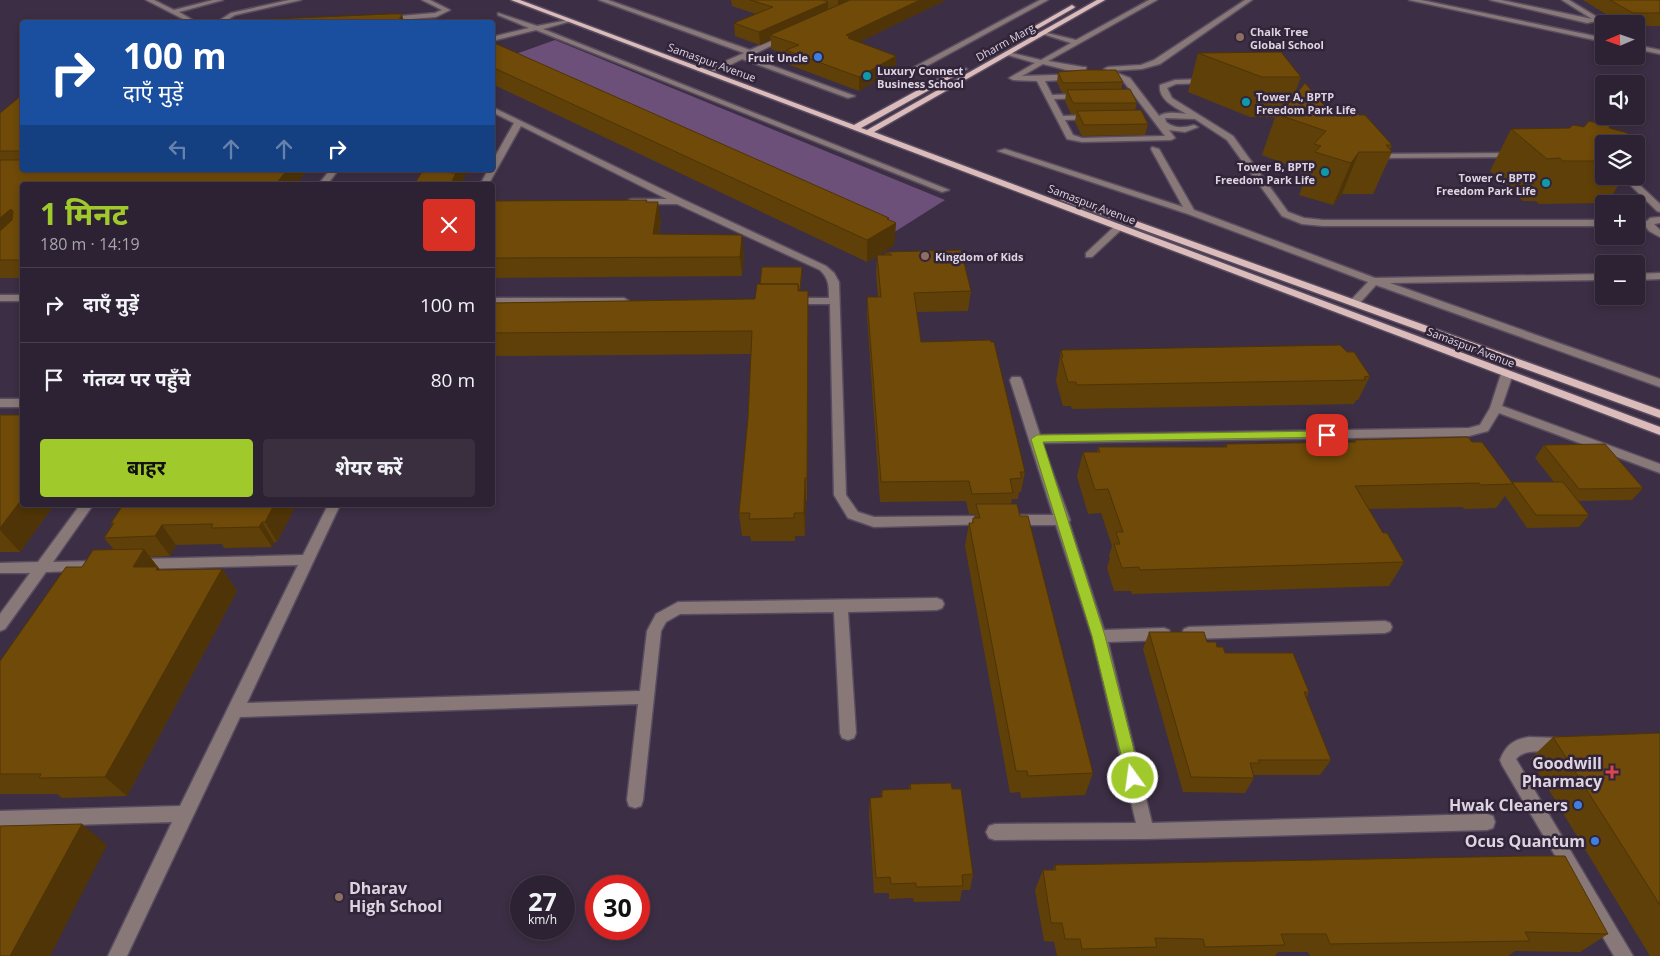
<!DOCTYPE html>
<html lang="hi">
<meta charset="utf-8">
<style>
body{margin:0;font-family:"Open Sans","Noto Sans Devanagari",sans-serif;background:#392f3f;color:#f1f3f6;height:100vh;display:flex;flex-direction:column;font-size:19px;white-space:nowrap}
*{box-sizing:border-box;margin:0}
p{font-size:16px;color:#a7a4ac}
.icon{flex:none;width:28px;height:28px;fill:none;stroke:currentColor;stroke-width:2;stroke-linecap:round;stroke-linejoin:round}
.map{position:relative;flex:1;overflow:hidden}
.panel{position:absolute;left:20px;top:182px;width:475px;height:325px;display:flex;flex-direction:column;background:#2d2233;border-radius:5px;box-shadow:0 2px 8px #0003,0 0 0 1px #483f4e}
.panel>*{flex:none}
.guide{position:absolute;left:20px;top:20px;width:475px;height:152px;border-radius:5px;box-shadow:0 2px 8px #0003,0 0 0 1px #483f4e;background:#1a4fa0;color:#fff;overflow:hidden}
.needle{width:32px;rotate:268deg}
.buttons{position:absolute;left:1595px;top:15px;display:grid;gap:10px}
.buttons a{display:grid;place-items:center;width:50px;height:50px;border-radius:5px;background:#2d2233;box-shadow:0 2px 8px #0003,0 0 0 1px #483f4e;font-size:25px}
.speed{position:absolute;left:510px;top:875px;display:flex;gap:10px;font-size:25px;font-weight:700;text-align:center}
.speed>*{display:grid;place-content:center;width:65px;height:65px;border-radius:50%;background:#2d2233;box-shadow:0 2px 8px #0003,0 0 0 1px #483f4e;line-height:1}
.speed small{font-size:12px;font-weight:400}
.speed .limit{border:8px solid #d22;background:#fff;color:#111}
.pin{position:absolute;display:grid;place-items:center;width:42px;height:42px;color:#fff;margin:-21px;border-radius:10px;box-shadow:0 2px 8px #0006}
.me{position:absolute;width:55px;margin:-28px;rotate:346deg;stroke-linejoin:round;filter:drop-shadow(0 0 4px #0008)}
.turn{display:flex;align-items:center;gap:18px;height:105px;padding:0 20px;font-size:22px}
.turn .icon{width:65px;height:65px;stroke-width:2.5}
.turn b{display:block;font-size:35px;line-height:42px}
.lanes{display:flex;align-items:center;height:48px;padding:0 20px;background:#0003;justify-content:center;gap:25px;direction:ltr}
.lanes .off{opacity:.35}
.round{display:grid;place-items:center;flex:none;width:52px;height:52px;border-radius:5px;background:#392f3f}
.overview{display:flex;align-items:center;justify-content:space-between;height:85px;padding:0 20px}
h1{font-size:30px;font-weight:700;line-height:38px;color:#a0c92b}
.button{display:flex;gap:10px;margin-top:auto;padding:10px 20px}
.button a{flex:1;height:58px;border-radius:5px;background:#a0c92b;color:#111;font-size:20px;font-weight:700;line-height:58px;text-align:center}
.button a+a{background:#392f3f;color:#f1f3f6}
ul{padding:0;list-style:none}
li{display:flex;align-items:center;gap:15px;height:75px;padding:0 20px;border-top:1px solid #483f4e}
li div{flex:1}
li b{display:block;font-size:19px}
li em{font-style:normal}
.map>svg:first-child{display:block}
</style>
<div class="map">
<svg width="1660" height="956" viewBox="0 0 1660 956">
<rect width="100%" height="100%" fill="#3c2e44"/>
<!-- green -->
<path fill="#6c5079" d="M555,40L945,200L893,233L502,59Z"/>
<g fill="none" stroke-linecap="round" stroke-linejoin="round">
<defs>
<path id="minor" d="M146,0H154L174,10L213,0H223L179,12L196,22H189Z
M289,0H301L235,15L224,22H217L231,13Z
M422,0H430L450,10L436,17L388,21L385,19L388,17L435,13L442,10Z
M599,0H608L750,50L783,36H787V38L748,57L855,96L848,98L742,59L718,71H712V67L744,53Z
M1040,0H1048L912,74L905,72Z
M1149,0H1157L1048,61L1083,67H1086V71L1067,70L1043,64L1022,76L1117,73L1130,78L1159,116C1166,111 1178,113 1187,114C1176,108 1158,100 1160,85L1175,80L1209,79V83H1206L1176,84L1167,88L1172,98L1233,136L1288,212L1304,218L1323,220H1604V226H1323L1302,224L1282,216L1227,140L1195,119L1165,118L1166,122C1175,129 1183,128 1194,125L1198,127L1185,132L1169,130L1175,138L1171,140L1082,142L1067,139L1037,81L1013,80L1009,78L1035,63L1004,54L1007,52L1041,60L1071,43L1043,34V32L1076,40ZM1113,77L1124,82L1165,136L1082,138L1073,135L1065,120L1093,119L1097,117L1093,115L1063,116L1054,99L1082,98L1086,96L1082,94L1052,95L1045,81Z
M1245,0H1252L1160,64L1142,69L1108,71L1104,69L1108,67L1141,65L1154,60Z
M1409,0H1421L1604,38V42Z
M1490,0H1501L1592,19L1562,0H1569L1602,20L1587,23Z
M498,13L537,26L568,20V22L543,29L949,190L942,192L536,30L492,41V37L529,28L498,15Z
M1636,45L1660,50V54L1636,49Z
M492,107L682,199L826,266L834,273L839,282L846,495L858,512L874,517L988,516L993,518L995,521L993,524L874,527L848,518L834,495L830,304H791L786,301L791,298H829C829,285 829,279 820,270L677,204H629V200L632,199H667L521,126L488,185H480L488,170H492V162L514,123L492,112Z
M1152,147L1159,149L1194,210L1375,278L1604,274V280L1390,283L1660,379V387L1376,285L1358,305H1350V301L1368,282L1188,214L998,151L1005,149L1183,207L1151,149Z
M1515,153H1518V157L1373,158L1369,156L1373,154Z
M330,170H338L327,185H318Z
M1621,176H1630L1660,204V212L1657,211Z
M1660,217V223L1654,224L1660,230V237L1649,231L1646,227L1636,226V220L1647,221L1650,218Z
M1119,224L1122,225V229L1092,257H1086V253L1116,225Z
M1660,273V279L1636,280V274Z
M0,295H22V301H0Z
M492,298H624L629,301L624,304H492Z
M1507,370L1513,374L1502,406L1660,464V473L1499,413L1488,431L1469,436L1042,443L1070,520L1069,522L1104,630L1164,628L1169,630L1171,634L1169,638L1164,640L1108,642L1152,823L1487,814L1493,816L1495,822L1493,828L1487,830L1146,839L995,840L989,838L986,832L989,826L995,824L1136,823L1092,636L1056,525H1013L1008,523L1006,520L1008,517L1013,515H1053L1010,380L1012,377H1020L1022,380L1040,435L1469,428L1480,425L1490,408L1501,374Z
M0,399H22V407H0Z
M80,505H93L53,562L99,561L104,562L106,566L104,570L46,572L5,629L0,631V614L30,573H0V563L38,562Z
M328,505H340L247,703L640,691L647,631L656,614L678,602L937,598L942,600L944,604L942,608L937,610L848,612L856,733L854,738L848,740L842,738L840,733L834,612L680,614L666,622L661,631L643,800L641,806L635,808L629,806L627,800L638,704L240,717L127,956H108L172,822L0,827V811L180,806L298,565L139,569L134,568L132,564L134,560L139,559L303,555Z
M1385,621L1390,623L1392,627L1390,631L1385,633L1189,639L1184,637L1182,633L1184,629L1189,627Z
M1529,737L1559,738L1565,740L1567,745L1565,750C1549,756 1528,745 1516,759L1633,956H1614L1502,765L1500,760C1506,745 1513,740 1529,737Z"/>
<path id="major" d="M511,0H520L854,125L960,67L967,69L861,128L867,130L1097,0H1105L874,132L1660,427V435Z
M1072,5L1075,7L1074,8L983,60L977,59Z
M1064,195L1660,410V418L1061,200V196Z"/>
</defs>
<!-- minor casing -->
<use href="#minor" stroke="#594c60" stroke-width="3"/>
<!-- major casing -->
<use href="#major" stroke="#594c60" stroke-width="3"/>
<!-- minor -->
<use href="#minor" fill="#887978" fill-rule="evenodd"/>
<!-- major -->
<use href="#major" fill="#dbbcbb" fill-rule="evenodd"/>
</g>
<!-- wall -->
<path fill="#5f4008" d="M731,0H946L859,42L896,56L895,69L859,91L787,64L786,54L771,49V40L760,45L735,36L734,23L756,14L732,6Z
M1583,0H1660V26H1636V24H1622Z
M492,42L896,223L894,245L879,255H885V252L971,291L968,311L917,312L921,342L1025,472L1021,492H1019L1018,499H1012L1011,504L1020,516L1093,773L1085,795L1021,798L1020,792L1010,793L965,546L969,523H972L973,518H974L975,514H969L966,501L880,502L867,316V297H878L876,274L877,256L867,262L492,84Z
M1198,53L1301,77L1293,98L1330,112L1392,145L1390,150L1392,152L1373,194H1342L1333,205L1299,195L1302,187L1298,186L1303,171L1262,155L1275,117H1250L1188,92Z
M1058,72L1123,82L1121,90L1137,103L1135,110L1148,124L1145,135L1082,136L1075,122L1076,114H1071L1065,101L1066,93H1062L1057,82Z
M22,95V170H307L295,185H22V278H0V113Z
M1511,129L1604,144V176H1624L1609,200H1607L1605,203L1539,204L1536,201H1523L1490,171Z
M369,170H469L370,172Z
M492,201L647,202L661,220L659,234L744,254L742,276L492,278Z
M802,273L800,291L808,314L807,501H806L805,536H795V541H751L750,536H742L739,513L748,418L751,354L492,356V303L755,299L760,284Z
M1061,350L1370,376L1358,400H1356L1354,404L1072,409L1071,406H1063L1056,381Z
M0,415L22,505H54L20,552H0Z
M1354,440L1472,442L1512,482H1554L1535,458L1544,445L1643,488L1632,500L1579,501L1589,515L1579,527L1527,528L1505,496L1496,508L1464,509L1463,507L1369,509L1383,533L1404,562L1389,586L1132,594L1131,591H1114L1107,568L1110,558L1109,556L1112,546L1101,513L1088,514L1077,476L1083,452H1097L1098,447H1225L1226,444L1353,442Z
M296,505L277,542H274L272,547L224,548L222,544L176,545L170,556L150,557L160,570L222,569L237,591L127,796L62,798L57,794H0V661L82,567L114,550L104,538L112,525L111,523Z
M1149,632L1207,642L1217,647L1225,653L1309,692L1306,698L1331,760L1320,775H1254V778L1245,793L1183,792L1143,649Z
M1660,733V956H1650L1530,759L1553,737Z
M910,784L952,789L973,874L970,890H962L960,901L914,902L913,898L889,899V893H874L869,814L870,798L881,797L882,790L909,789Z
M1055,865L1608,934L1580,952L1515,951L1508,956H1310L1308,952H1278L1275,956H1057L1054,942L1044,941L1035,890L1043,870H1053Z"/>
<!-- shaded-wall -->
<path fill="#4e3406" d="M838,0H860L838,10Z
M920,0H946L851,46L846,35Z
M828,2V14L770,35L771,40L760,45L759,32Z
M402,14L404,22H398Z
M896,56L895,69L859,91V77Z
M1628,133L1621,144H1616Z
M1359,152L1342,194L1333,205L1351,163Z
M287,170H307L295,185H275Z
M453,170H469L460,185H450L451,173Z
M658,202L661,220L655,253L653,234Z
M11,209L22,226L0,245V218Z
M889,218V227L896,223L894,245L867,262V240Z
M742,235L744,254L742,276L740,257Z
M808,291V314L807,501V478Z
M805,478L806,501L805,536L804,513Z
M22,499V505H54L20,552L0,530V528Z
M274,505H296L277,542L265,522Z
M262,522L274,542L272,547L259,527Z
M162,525L176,545L170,556L155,536Z
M144,549L161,571L133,567Z
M222,569L237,591L127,796L105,777Z
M82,824L107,845L50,956H10Z"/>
<!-- building -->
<path fill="#6f4a09" stroke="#4e3406" d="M750,0H823L828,2L759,32L734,23L773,7Z
M850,0H920L846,35L851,37L848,38L896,56L859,77L786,50L799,45L770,35Z
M1610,0H1660V13H1633Z
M390,14H402L398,22H201Z
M415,20L413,22H402Z
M492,42L889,218L887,219L896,223L867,240L492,67Z
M1281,52L1301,77H1262L1198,53Z
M1083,70H1116L1123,82L1063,83L1058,72Z
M1305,83L1330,112H1356L1359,115H1365L1392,145H1386L1392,152H1359L1351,163L1315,152L1321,146L1314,144L1326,131L1276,114L1277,112H1282Z
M1130,89L1137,103H1073L1067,90Z
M22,95V151H0V113Z
M1141,110L1148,124L1084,125L1077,111Z
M1589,121L1610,126L1609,128L1628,133L1617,143L1618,144H1604V161H1563L1560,158L1547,159L1511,129L1570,128L1573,125L1584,127Z
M0,160H22V170H287L275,185H22V260H0V231L12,220L13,211L11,209L0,218Z
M423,170H453L451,173H456L450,185H414Z
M647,200L646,202H658L653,234L742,235L740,257L492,258V201Z
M961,250L971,291L914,293L921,342L990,340L991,342H994L1025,472H1020L1022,478L1010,479L1013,493L972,494L969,481L881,482L867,297H881L877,255H892L885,252Z
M762,267H802L800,290H799L798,284H760Z
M757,284H798V291H808L807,478H805L804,513H794V518L749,519L750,513H739L748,418L752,331L492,333V303L755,299Z
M1340,345L1347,352H1354L1370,376L1364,377L1366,380L1077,385L1076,382H1068L1061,357H1063L1061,350Z
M0,415H22V499L0,528Z
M1468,437L1472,442H1482L1513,484L1481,485L1479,483L1355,486L1383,533H1387L1404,562L1140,570L1139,567L1122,568L1114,544H1120L1116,532H1123L1108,489L1095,490L1083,452H1100L1098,447H1227L1226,444L1356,442L1354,440Z
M1605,444L1643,488L1579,489L1544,445Z
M1512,482H1563L1589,515H1536Z
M976,504H1017L1020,516H1028L1093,773L1028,776L1027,771H1016L969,523H973V518H980Z
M123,505H274L265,522H262L259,527L211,528L213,524L162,525L155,536L104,538L114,523H111Z
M144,549L133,567H158L156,570L222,569L105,777L39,778L41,774H0V661L66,567H82L93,550Z
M1149,632H1204L1207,642H1216L1217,647H1223L1225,653H1293L1309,692H1304L1331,760H1258L1260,763H1250L1254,778L1191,777Z
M1660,733V905L1553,737Z
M951,783L952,789H961L973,874L962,875L963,886L916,887V883L891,884L890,877L876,878L870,798L882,797V790L911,789L910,784Z
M82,824L10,956H0V826Z
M1525,856H1565L1608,934L1525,932L1530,941L1330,944L1326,934H1281L1285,945L1205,947L1203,939L1155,938L1157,947L1082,949L1080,939H1065L1062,923H1051L1043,870H1056L1055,865Z"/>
<!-- route -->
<path fill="#a0c92b" stroke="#68831c" d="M1327,431L1333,435L1331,437L1043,442L1105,636L1141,778L1139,783L1133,785L1128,783L1092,636L1031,439L1037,435Z"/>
<!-- markers -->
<g fill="#8d6e63" stroke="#322439" stroke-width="2">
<circle cx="1240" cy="37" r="5"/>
<circle cx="925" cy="256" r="5"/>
<circle cx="339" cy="897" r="5"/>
</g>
<g fill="#3f7fe0" stroke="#322439" stroke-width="2">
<circle cx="818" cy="57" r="5"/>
<circle cx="1578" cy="805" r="5"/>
<circle cx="1595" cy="841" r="5"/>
</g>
<g fill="#0f9aa8" stroke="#322439" stroke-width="2">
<circle cx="867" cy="76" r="5"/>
<circle cx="1246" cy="102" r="5"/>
<circle cx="1325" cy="172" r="5"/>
<circle cx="1546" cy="183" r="5"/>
</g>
<path fill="#e0444e" stroke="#322439" stroke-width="2" d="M1609.5 764.5h5v5h5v5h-5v5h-5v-5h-5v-5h5z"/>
<g text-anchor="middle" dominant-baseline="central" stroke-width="5" stroke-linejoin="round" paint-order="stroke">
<!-- far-poi labels -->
<g font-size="11" font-weight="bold" fill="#ddd4e2" stroke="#322439" text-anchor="start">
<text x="1250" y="31">Chalk Tree<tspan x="1250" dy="13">Global School</tspan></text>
<text x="808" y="57" text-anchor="end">Fruit Uncle</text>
<text x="877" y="70">Luxury Connect<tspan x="877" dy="13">Business School</tspan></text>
<text x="1256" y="96">Tower A, BPTP<tspan x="1256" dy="13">Freedom Park Life</tspan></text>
<text x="1315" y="166" text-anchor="end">Tower B, BPTP<tspan x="1315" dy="13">Freedom Park Life</tspan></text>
<text x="1536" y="177" text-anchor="end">Tower C, BPTP<tspan x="1536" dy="13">Freedom Park Life</tspan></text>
<text x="935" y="256">Kingdom of Kids</text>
</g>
<!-- far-street labels -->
<g font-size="11" fill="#ddd4e2" stroke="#322439">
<text transform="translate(1005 42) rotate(-29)">Dharm Marg</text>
<text transform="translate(712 62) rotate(20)">Samaspur Avenue</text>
<text transform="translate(1092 204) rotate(21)">Samaspur Avenue</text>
<text transform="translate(1471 347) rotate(21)">Samaspur Avenue</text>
</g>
<!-- near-poi labels -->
<g font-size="16" font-weight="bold" fill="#ddd4e2" stroke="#322439" text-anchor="end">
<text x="1602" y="763">Goodwill<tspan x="1602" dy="18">Pharmacy</tspan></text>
<text x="1568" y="805">Hwak Cleaners</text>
<text x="1585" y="841">Ocus Quantum</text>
<text x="349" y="888" text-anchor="start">Dharav<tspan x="349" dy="18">High School</tspan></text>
</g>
</g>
</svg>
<div class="buttons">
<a><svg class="needle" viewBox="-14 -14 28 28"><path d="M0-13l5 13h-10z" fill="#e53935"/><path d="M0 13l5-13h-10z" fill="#a7a4ac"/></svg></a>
<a><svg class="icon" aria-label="sound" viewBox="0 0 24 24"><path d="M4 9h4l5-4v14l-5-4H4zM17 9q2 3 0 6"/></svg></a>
<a><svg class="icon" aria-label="layers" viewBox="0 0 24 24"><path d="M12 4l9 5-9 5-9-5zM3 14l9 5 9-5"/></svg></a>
<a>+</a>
<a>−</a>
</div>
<div class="speed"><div>27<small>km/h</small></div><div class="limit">30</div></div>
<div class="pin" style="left:1327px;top:435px;background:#d93025"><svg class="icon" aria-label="arrive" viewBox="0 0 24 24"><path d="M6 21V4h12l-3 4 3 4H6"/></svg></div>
<svg class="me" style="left:1133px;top:778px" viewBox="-20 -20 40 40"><circle r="17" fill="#a0c92b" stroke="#fff" stroke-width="3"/><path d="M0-11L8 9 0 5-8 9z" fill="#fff"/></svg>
<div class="guide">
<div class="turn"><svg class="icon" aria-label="right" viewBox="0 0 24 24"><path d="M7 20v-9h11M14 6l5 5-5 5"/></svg><div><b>100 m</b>दाएँ मुड़ें</div></div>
<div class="lanes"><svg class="icon off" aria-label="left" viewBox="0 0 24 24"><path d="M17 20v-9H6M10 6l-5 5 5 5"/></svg><svg class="icon off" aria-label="ahead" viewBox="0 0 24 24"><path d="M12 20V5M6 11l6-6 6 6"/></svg><svg class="icon off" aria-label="ahead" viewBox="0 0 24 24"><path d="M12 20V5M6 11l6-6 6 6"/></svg><svg class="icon" aria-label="right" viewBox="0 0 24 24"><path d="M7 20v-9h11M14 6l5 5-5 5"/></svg></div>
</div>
<section class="panel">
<div class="overview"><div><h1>1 मिनट</h1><p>180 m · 14:19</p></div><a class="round" style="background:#d93025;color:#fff"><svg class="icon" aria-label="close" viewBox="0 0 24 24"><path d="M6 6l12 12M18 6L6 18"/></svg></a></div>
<ul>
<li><svg class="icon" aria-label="right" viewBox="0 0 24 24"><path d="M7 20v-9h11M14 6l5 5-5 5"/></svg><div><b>दाएँ मुड़ें</b></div><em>100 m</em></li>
<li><svg class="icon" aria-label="arrive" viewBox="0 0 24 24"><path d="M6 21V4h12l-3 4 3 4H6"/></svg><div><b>गंतव्य पर पहुँचे</b></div><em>80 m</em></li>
</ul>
<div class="button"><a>बाहर</a><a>शेयर करें</a></div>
</section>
</div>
